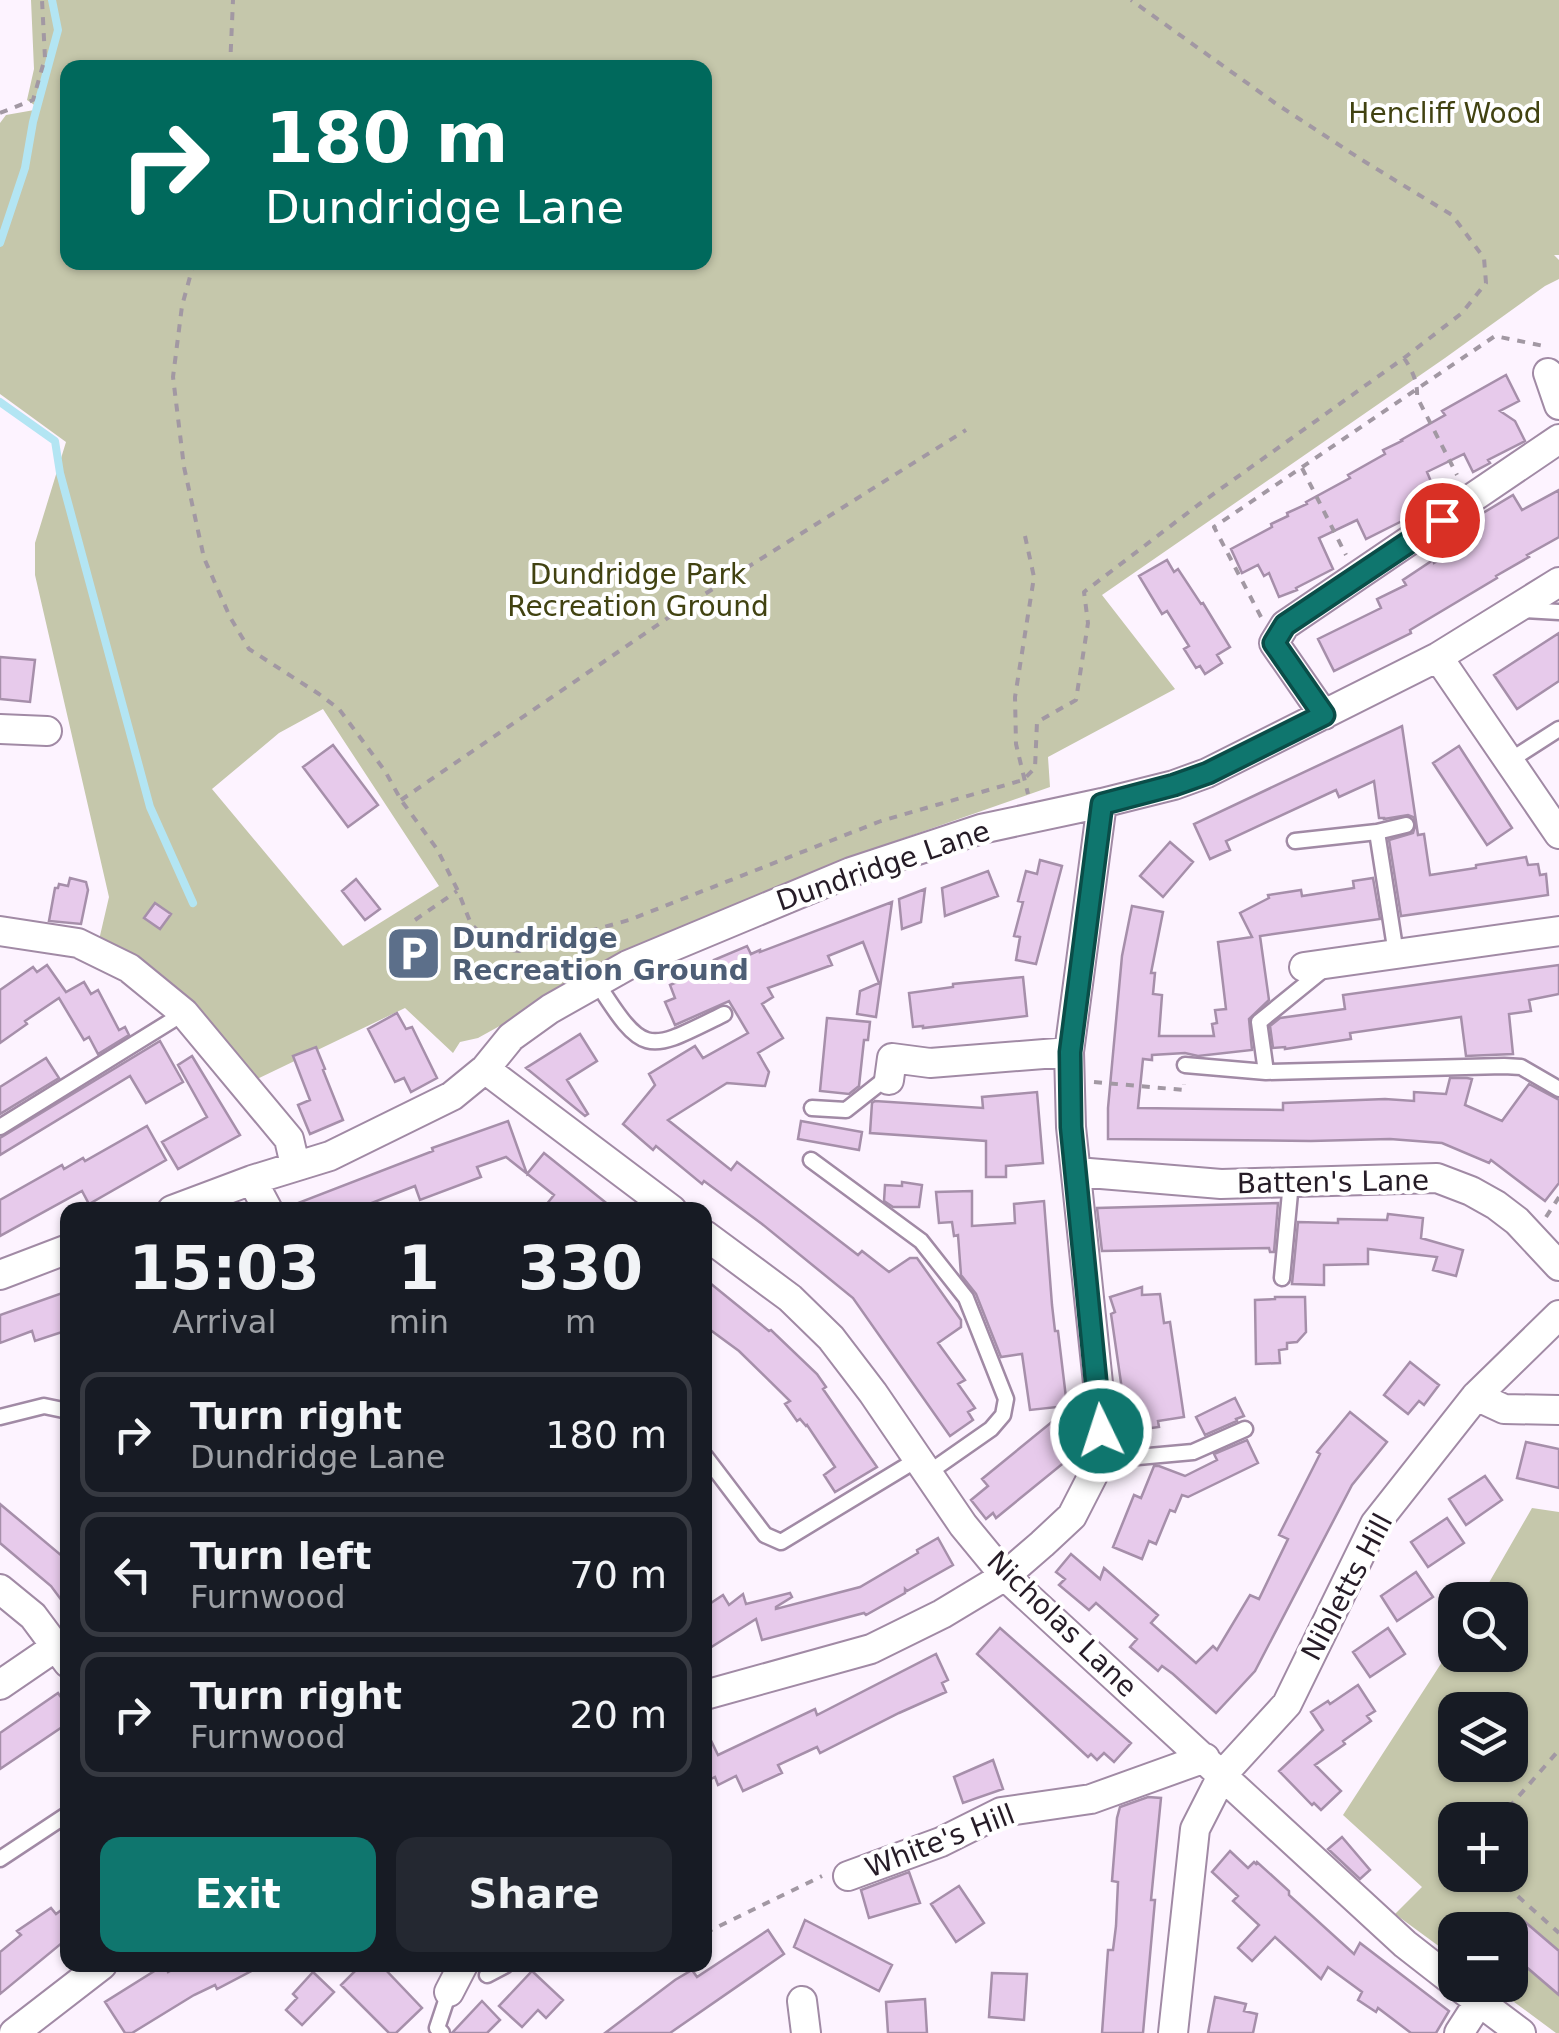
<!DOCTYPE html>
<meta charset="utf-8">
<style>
body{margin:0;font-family:"DejaVu Sans",sans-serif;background:#242831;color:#f1f3f6;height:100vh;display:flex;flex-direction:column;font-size:38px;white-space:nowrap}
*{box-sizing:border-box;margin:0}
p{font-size:32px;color:#9ea1a6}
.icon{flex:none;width:55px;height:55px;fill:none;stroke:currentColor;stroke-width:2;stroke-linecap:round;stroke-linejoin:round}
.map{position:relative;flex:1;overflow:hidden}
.details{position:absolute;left:60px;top:1202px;width:652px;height:770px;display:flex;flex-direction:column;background:#171b24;border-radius:20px;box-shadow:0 2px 8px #0004}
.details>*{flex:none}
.guide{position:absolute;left:60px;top:60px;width:652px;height:210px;border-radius:20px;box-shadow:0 2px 8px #0004;background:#00695c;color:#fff;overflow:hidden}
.tools{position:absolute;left:1438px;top:1582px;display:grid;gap:20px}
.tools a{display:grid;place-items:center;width:90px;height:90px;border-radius:20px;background:#171b24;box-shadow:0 2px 8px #0004;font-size:50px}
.pin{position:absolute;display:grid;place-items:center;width:85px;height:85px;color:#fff;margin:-42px;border:5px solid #fff;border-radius:50%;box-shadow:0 2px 10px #0007}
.me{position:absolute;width:110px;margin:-55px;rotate:356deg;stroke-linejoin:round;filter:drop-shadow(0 0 8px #0008)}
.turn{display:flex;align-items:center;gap:35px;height:210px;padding:0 40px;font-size:45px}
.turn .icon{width:130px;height:130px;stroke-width:2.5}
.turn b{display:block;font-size:70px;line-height:85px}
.eta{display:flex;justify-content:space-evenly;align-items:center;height:170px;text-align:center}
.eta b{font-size:60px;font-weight:800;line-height:70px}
.button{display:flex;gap:20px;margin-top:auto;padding:20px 40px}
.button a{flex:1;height:115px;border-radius:20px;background:#0f766e;color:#fff;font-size:40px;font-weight:800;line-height:115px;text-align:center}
.button a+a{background:#242831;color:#f1f3f6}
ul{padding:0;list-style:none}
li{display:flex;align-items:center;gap:30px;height:125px;margin:0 20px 15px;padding:0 20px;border:5px solid #363941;border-radius:20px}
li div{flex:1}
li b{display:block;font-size:38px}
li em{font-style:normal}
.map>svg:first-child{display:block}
</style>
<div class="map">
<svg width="1559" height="2033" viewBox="0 0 1559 2033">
<rect width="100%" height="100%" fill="#fdf3ff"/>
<!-- green -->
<path fill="#c5c7ab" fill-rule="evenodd" d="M31,0H1559V255H1554L1559,260V279L1545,286L1445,358L1102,595L1175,689L1048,757L1050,787L844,859L609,965L478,1038L460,1042L453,1053L405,1008L251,1082L99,940L109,897L35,575V543L66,442L0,394V123L6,115L40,109L27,100L34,69ZM68,68H705V262H68ZM323,709L439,886L343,946L212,789L279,733Z
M1532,1508L1559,1512V2033H1556L1491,1985H1510V1930H1455V1958L1395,1914L1422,1887L1343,1815L1455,1642V1655H1510V1600H1479ZM1455,1710H1510V1765H1455ZM1455,1820H1510V1875H1455Z"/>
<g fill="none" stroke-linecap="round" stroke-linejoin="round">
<!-- stream -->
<path stroke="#b3e5f3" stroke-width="8" d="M0,243L25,168L33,122L58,30L52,0
M0,402L55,441L60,473L150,807L193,903"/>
</g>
<!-- building -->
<path fill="#e7caeb" stroke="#a68faa" stroke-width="2.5" d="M1506,375L1519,401L1500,411L1515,421L1525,441L1488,460L1490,463L1473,472L1464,454L1427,472L1438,498L1410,511L1412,516L1366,539L1357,520L1319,538L1333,569L1296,588L1297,590L1279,597L1269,573L1264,576L1258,565L1242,573L1231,549L1272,527L1271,524L1288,516L1287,513L1307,504L1306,502L1350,478L1348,475L1385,454L1383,450L1402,441L1401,440L1445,415L1442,411Z
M1559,490V537L1527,555L1529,557L1496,576L1497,578L1410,630L1411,633L1334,671L1318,639L1381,608L1377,599L1406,585L1403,580L1433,560L1434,563L1476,539L1468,522L1513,495L1522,510Z
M1167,560L1174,572L1178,569L1201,604L1203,603L1230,647L1217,655L1222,663L1205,674L1200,666L1196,668L1184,649L1189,646L1167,611L1162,614L1139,576Z
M1559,633V681L1517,709L1494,675Z
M0,657L35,660L30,702L0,699Z
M1402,726L1418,835L1424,834L1430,875L1476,868V865L1526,857L1528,865L1538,864L1540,875L1546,874L1548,895L1401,916L1389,840L1413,833L1416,823L1413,817L1408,815L1384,819V818H1379L1374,781L1339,797L1336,790L1226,841L1230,850L1210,859L1194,824Z
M333,745L378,805L348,827L303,767Z
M1459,746L1512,828L1487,845L1433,763Z
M1170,842L1193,862L1163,897L1140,876Z
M1040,860L1062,866L1036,964L1016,960L1020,937L1014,936L1023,902L1018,901L1026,871L1037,874Z
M988,871L998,896L945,916L942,888Z
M70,878L86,882L88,890L81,924L49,921L55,888H58L59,884L68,886Z
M1373,878L1380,919L1260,936L1269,1000L1249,1019L1252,1050L1198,1056L1185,1053L1152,1055V1060L1143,1059L1138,1108L1283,1110V1103L1385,1099L1414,1101V1092L1446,1094L1450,1078H1467L1472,1079L1465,1105L1502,1121L1529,1084L1559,1100V1183L1545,1201L1491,1160L1489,1163L1442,1143L1390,1139L1311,1141L1108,1139V1108L1122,956L1132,906L1163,912L1151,973H1155L1153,994L1162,995L1159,1036H1214L1212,1024L1217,1023L1215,1010L1226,1009L1218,942L1252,937L1240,913L1269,898L1268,895L1301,890L1302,896L1354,888L1353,881Z
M356,879L380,909L365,920L342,891Z
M925,889L921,922L902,929L899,899Z
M892,902L876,1017L857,1014L860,991L879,983L863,942L828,956L832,965L768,988L773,997L762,1004L783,1038L758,1053L769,1072L765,1086L727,1083L668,1120L731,1170L737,1162L858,1255L862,1251L889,1272L910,1258H917L961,1320V1327L938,1343L965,1380L958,1384L975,1408L968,1412L973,1420L950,1436L853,1298L762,1224L704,1181L702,1184L656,1146L653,1150L623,1124L655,1085L649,1074L695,1046L703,1058L748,1033L729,1001L675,1025L665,1002L675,998L670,985L716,965L714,960L747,946L751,954L760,950V952Z
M155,903L171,914L160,929L144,918Z
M47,965L66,992L84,982L91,994L98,990L119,1030L125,1027L129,1035L98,1054L89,1037L84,1040L59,998L25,1021L27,1024L0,1043V990L33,967L37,972Z
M1559,965V994L1529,1000L1531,1011L1509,1014L1513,1054L1466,1056L1461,1017L1350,1033L1351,1039L1285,1049V1047L1273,1048L1270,1026L1280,1018L1345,1009L1343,995Z
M1023,977L1027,1016L923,1028V1026L913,1027L909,993L953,987V984Z
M397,1013L406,1029L412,1027L437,1078L411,1092L404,1078L395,1082L368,1029Z
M827,1018L870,1022L868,1040H864L859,1086L849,1094L820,1091Z
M580,1034L597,1061L567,1080L588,1114L585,1116L526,1068Z
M160,1041L183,1082L146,1103L130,1076L0,1155V1138Z
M316,1047L325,1069L323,1070L343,1120L310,1134L298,1105L310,1100L293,1056Z
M192,1056L240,1135L178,1169L162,1142L207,1117L178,1065Z
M46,1058L59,1078L0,1114V1087Z
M1037,1092L1043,1163L1006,1166V1177H986V1141L870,1133L872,1103L875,1101L983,1108L982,1097Z
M508,1121L527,1174L544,1153L615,1210H542L554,1195L506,1157L477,1167L481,1177L420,1200L415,1186L354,1210H285V1208L433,1151L432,1148Z
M801,1121L862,1132L859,1150L798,1139Z
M147,1126L166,1160L89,1204L82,1191L0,1236V1200L62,1165L64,1169L83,1158L85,1161Z
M902,1182L922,1185L919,1207H893L884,1201L885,1185L902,1186Z
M972,1191V1226L1015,1223L1014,1204L1044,1201L1052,1305L1055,1331H1058L1067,1406L1030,1410L1022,1354L1001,1357L976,1294L961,1275L958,1235L954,1236L952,1222L939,1223L936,1192Z
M1278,1203L1274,1252H1270L1269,1248L1102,1251L1097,1208Z
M1388,1214L1423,1218L1421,1238L1463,1250L1456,1276L1433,1270L1437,1257L1368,1249V1264L1324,1265V1285L1292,1284L1298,1222L1338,1223V1219L1387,1220Z
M705,1279L769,1331L771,1330L817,1374L826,1387L823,1389L877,1467L835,1492L824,1475L835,1467L807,1425L806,1426L800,1419L797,1421L785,1404L790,1401L739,1351L705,1326Z
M1142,1287V1295L1160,1294L1164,1323L1170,1322L1184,1417L1158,1421L1159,1427L1128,1431L1111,1314L1115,1312L1110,1297Z
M68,1291V1330L35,1341L32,1331L0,1343V1315Z
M1275,1297H1305L1306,1332L1297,1342L1287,1343V1349L1279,1350L1280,1363L1256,1364L1255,1300L1275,1299Z
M1410,1362L1439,1385L1424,1405L1419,1401L1408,1414L1384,1395Z
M1235,1398L1244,1416L1236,1419L1237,1421L1205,1435L1196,1417Z
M1350,1412L1387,1442L1352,1485L1255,1671L1216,1713L1173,1674L1162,1666L1158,1671L1130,1647L1137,1639L1096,1603L1089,1610L1059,1585L1065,1579L1056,1572L1071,1554L1100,1579L1104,1568L1158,1615L1151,1623L1196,1663L1213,1646L1217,1650L1250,1595L1259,1599L1288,1539L1279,1535L1320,1454L1317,1452Z
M1053,1421L1074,1447L1063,1456L1066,1461L996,1518L993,1513L986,1519L971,1500L988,1486L982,1479Z
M1247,1440L1258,1463L1188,1497L1182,1495L1175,1512L1170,1510L1156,1544L1149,1541L1142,1559L1113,1547L1134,1495L1141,1498L1154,1466H1159L1185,1476L1217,1460L1214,1454Z
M1526,1442L1559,1449V1488L1517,1478Z
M1485,1476L1502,1500L1466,1525L1449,1499Z
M0,1504L68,1561V1609L51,1586L0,1543Z
M1447,1518L1464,1543L1428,1567L1411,1542Z
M938,1538L953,1565L907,1591L905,1589V1593L866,1615L864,1613L762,1640L756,1619L705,1651V1607L723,1595L729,1605L743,1594L746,1604L790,1593L792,1597L776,1607V1609L860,1587L918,1553L917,1550Z
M1416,1572L1433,1597L1397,1621L1381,1596Z
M1000,1628L1131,1743L1114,1762L1104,1753L1097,1760L1091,1754L1088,1757L977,1654Z
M1388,1628L1405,1654L1370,1677L1353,1652Z
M936,1654L948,1680L942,1683L946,1692L899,1713L820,1753L817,1747L778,1765L782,1773L743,1791L736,1776L718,1785L715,1777L705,1782V1728L718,1755L815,1709L817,1715Z
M1358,1685L1375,1711L1367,1716L1371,1721L1343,1741L1345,1744L1315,1765L1341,1791L1321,1810L1314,1803L1312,1805L1279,1771L1323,1730L1311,1712L1328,1701L1330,1704Z
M58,1693L68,1707V1723L0,1769V1733Z
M993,1760L1003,1789L963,1803L954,1777Z
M1148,1797L1161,1798L1151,1900H1155L1143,2033H1102L1108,1950H1113L1116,1926L1118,1882L1112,1881L1117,1818L1120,1807Z
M1342,1837L1370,1870L1360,1879L1328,1849Z
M1230,1851L1248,1868L1254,1862L1256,1864L1257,1862L1289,1891V1895L1354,1954L1360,1943L1449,2011L1436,2033H1411L1378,2008L1376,2012L1358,2000L1362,1992L1328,1967L1321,1979L1275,1937L1252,1961L1238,1948L1259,1925L1233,1901L1238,1896L1212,1872Z
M909,1872L920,1903L869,1918L861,1890Z
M959,1886L984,1923L956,1942L931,1904Z
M68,1905V1938L0,1994V1952L21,1935L17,1931L51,1908L56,1914Z
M805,1920L892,1965L879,1991L794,1947Z
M1524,1921L1559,1951V1995L1510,1953V1938Z
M768,1930L784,1954L670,2033H605L675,1980L692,1970L697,1977Z
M164,1965L168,1972L181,1965H263L217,1989L215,1985L194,1995L132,2033H125L105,2002Z
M361,1965H381L422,2008L396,2033H389L341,1985Z
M532,1971L563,2000L546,2018L538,2010L522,2027L499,2006Z
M313,1972L334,1992L302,2025L286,2010L297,1998L293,1994Z
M992,1973L1027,1974L1024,2020L989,2017Z
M1215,1997L1246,2004L1244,2011L1257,2014L1253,2033H1208Z
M925,1999L927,2033H888L886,2002Z
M482,2001L500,2020L487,2033H452Z"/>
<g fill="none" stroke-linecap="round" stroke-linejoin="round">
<defs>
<path id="service" d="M1523,610L1559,612
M1509,761L1559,729
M1377,832L1406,825
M1295,841L1377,832L1396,954
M597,983C645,1058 647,1052 724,1014
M1185,1065L1266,1072L1504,1066L1521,1067L1559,1089
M1266,1072L1259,1022L1323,970
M812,1108L846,1110L889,1076
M0,1127L184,1013
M811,1160L921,1241L966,1298L1006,1399L1003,1415L991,1429L928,1473
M1282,1278L1291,1182
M0,1417L44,1406L68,1411
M1099,1455L1138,1457L1193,1452L1245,1429
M705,1456L765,1535L781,1542L918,1459
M0,1859L68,1814
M487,1975L506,1965
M442,2033L437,2028L449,1992"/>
<path id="minor" d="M1548,373L1559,405
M1438,657L1559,834
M1324,715L1274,643L1285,625L1559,439
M0,729L47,731
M0,931L78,943L129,968L184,1013L289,1139L295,1165
M1304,967L1559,931
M485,1069L672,1210
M889,1080L892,1058L930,1063L1069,1052
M1077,1172L1221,1184L1437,1178L1471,1191L1496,1205L1517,1221L1559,1266
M252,1180L268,1210
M172,1210L252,1180L330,1156L452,1096L485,1069L511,1037L550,1009L628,965L851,872L981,829L1102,803L1174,785L1207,773L1438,657L1559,582
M705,1235L790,1298L831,1338L873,1393L963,1525L1005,1576L1405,1944L1455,1983
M0,1275L68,1249
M1476,1396L1504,1409L1559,1410
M0,1589L33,1616L68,1663
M0,1685L57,1646
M705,1695L871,1649L942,1614L1005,1576L1042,1544L1072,1516L1093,1475L1099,1455L1100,1402L1071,1127L1069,1052L1102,803
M848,1876L941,1842L1001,1812L1091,1799L1205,1758
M1457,1985L1521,2033
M449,1992L463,1965
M802,2001L806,2033
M14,2033L102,1965
M1173,2033L1195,1829L1223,1774L1287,1704L1375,1524L1476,1396L1559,1315
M1459,2033L1479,2002"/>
</defs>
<!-- service casing -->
<use href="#service" stroke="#a18aa5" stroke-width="19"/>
<!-- minor casing -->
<use href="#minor" stroke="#a18aa5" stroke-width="32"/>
<!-- path -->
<path stroke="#a298a3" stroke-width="4" stroke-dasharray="8 8" stroke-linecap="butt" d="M230,68L233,0
M0,113L33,100L45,58L42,0
M194,262L182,306L173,377L184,467L204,558L230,617L249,649L319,694L339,709L385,771L401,800L437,849L458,891L471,924L496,948L519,951L629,920L881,821L1023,780L1035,768L1037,722L1076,700L1088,623L1084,592L1198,505L1404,358L1462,313L1486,283L1484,258L1452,215L1362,160L1275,103L1131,0
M1404,358C1412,370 1418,382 1417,397L1457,475
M1302,468L1346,555
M1025,536L1034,577L1015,697L1016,744L1028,794
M1261,617L1214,527L1495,336L1544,346
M401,800L681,609L966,430
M415,920L457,891
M1094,1082L1184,1090V1084
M1546,1217L1559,1197
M1498,1820L1559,1750
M1494,1875L1559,1933
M705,1933L822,1876"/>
<!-- service -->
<use href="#service" stroke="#fff" stroke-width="14"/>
<!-- minor -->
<use href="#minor" stroke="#fff" stroke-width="28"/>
</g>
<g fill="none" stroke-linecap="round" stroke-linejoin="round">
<defs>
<path id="route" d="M1101,1431L1071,1127L1070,1052L1102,804L1174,785L1208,773L1324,715L1274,643L1285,625L1442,520"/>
</defs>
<!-- route casing -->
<use href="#route" stroke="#0a4d48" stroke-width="25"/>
<!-- route -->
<use href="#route" stroke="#0f766e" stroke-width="18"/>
</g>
<!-- icons -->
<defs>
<symbol id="parking-square" viewBox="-11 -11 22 22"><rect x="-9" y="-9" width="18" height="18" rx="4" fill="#5c6f8a" stroke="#fff"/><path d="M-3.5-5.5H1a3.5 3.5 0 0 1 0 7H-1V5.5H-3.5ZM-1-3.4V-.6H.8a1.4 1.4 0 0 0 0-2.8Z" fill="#fff"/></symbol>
</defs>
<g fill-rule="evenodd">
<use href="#parking-square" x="382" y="922" width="63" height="63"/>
</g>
<g text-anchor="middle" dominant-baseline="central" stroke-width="8" stroke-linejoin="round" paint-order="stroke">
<!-- park labels -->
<g font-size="28" fill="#414211" stroke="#fff">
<text x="1445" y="113">Hencliff Wood</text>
<text x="638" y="574">Dundridge Park<tspan x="638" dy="32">Recreation Ground</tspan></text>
</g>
<!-- street labels -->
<g font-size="28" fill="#261c27" stroke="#fff">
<text transform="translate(883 866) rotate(-19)">Dundridge Lane</text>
<text transform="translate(1333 1182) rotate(-1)">Batten's Lane</text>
<text transform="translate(1347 1587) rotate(-62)">Nibletts Hill</text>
<text transform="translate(1062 1624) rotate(44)">Nicholas Lane</text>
<text transform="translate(940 1841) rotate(-21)">White's Hill</text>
</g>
<!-- service labels -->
<g font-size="28" font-weight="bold" fill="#4e5e75" stroke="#fff" text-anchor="start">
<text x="452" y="938">Dundridge<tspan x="452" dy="32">Recreation Ground</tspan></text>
</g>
</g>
</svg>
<div class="tools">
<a><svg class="icon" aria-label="search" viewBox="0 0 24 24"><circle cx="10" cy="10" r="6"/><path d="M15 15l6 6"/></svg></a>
<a><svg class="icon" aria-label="layers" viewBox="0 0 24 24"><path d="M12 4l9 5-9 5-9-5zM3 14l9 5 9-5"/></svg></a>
<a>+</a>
<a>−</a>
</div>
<div class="pin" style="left:1442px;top:520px;background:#d93025"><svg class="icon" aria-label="arrive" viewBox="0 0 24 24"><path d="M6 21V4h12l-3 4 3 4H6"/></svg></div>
<svg class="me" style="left:1101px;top:1431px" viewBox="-20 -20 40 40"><circle r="17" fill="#0f766e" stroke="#fff" stroke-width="3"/><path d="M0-11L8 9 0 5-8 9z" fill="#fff"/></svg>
<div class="guide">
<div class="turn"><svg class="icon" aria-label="right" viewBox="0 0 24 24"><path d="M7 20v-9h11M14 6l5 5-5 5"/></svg><div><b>180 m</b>Dundridge Lane</div></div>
</div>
<section class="details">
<div class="eta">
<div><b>15:03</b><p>Arrival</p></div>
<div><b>1</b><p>min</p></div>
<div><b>330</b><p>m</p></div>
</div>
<ul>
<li><svg class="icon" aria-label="right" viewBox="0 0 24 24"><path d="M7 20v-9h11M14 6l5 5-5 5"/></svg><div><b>Turn right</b><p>Dundridge Lane</p></div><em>180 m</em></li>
<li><svg class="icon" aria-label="left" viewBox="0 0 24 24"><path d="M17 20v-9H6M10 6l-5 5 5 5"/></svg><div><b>Turn left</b><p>Furnwood</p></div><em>70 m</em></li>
<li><svg class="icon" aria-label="right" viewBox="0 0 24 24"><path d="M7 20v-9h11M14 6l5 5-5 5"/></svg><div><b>Turn right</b><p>Furnwood</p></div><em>20 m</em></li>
</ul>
<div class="button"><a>Exit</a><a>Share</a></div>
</section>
</div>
